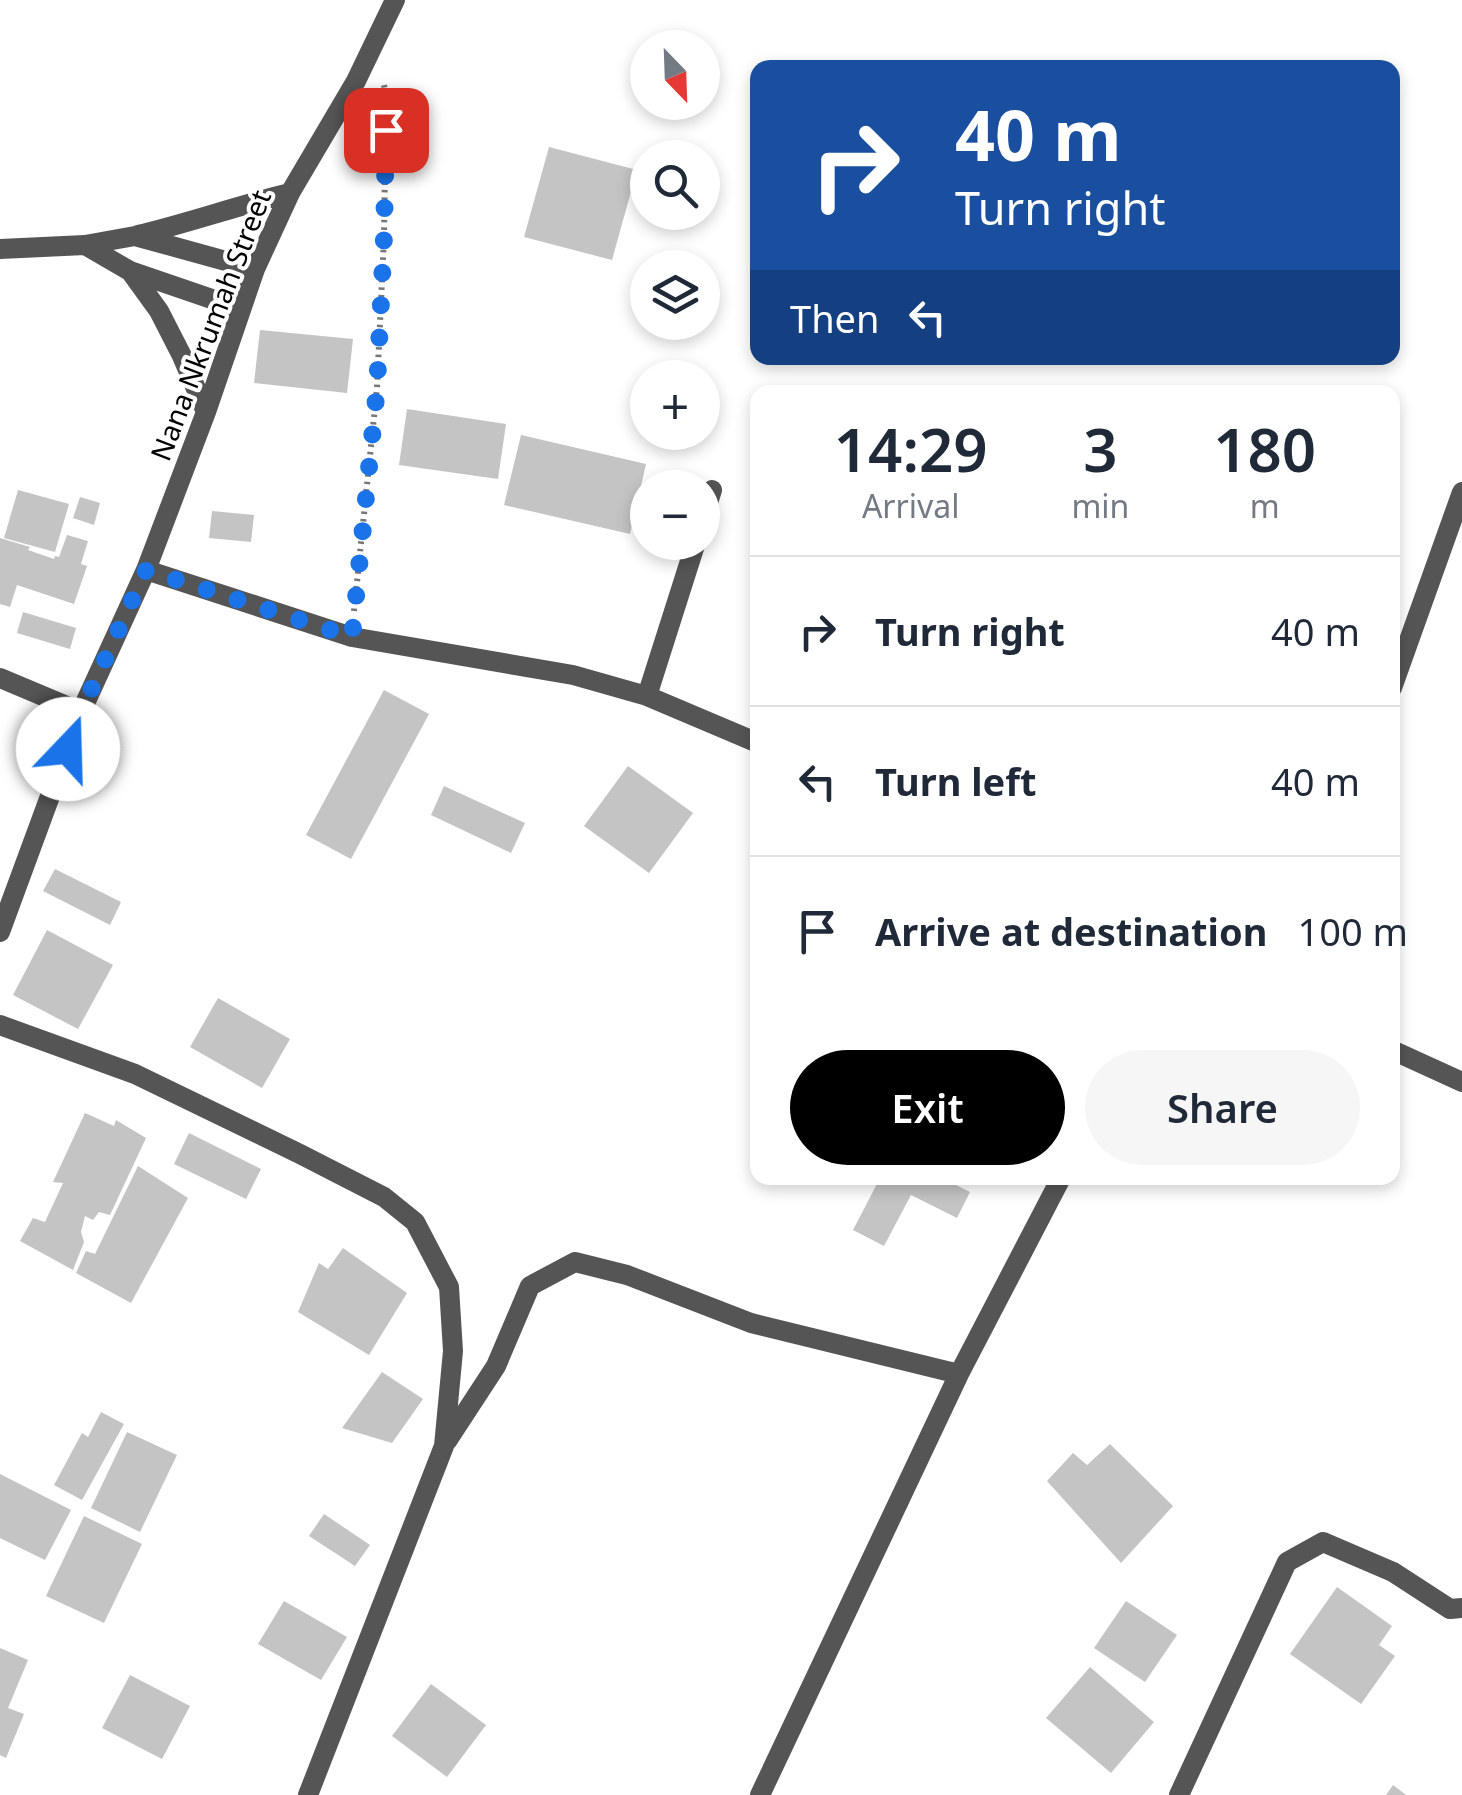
<!DOCTYPE html>
<meta charset="utf-8">
<style>
body{margin:0;font-family:"Noto Sans",sans-serif;background:#f6f6f7;color:#1f2937;height:100vh;display:flex;flex-direction:column;font-size:38px;white-space:nowrap}
*{box-sizing:border-box;margin:0}
p{font-size:32px;color:#747a83}
.icon{flex:none;width:55px;height:55px;fill:none;stroke:currentColor;stroke-width:2;stroke-linecap:round;stroke-linejoin:round}
.map{position:relative;flex:1;overflow:hidden}
.details{position:absolute;left:750px;top:385px;width:650px;height:800px;display:flex;flex-direction:column;background:#fff;border-radius:20px;box-shadow:0 5px 15px #0003}
.details>*{flex:none}
.hud{position:absolute;left:750px;top:60px;width:650px;height:305px;border-radius:20px;box-shadow:0 5px 15px #0003;background:#1a4fa0;color:#fff;overflow:hidden}
.needle{width:65px;rotate:157deg}
.buttons{position:absolute;left:630px;top:30px;display:grid;gap:20px}
.buttons a{display:grid;place-items:center;width:90px;height:90px;border-radius:50%;background:#fff;box-shadow:0 5px 15px #0003;font-size:50px}
.pin{position:absolute;display:grid;place-items:center;width:85px;height:85px;color:#fff;margin:-42px;border-radius:20px;box-shadow:0 5px 15px #0006}
.me{position:absolute;width:110px;margin:-55px;rotate:21deg;stroke-linejoin:round;filter:drop-shadow(0 0 8px #0008)}
.turn{display:flex;align-items:center;gap:35px;height:210px;padding:0 40px;font-size:45px}
.turn .icon{width:130px;height:130px;stroke-width:2.5}
.turn b{display:block;font-size:70px;line-height:85px}
.then{display:flex;align-items:center;height:95px;padding:0 40px;background:#0003;gap:20px;font-size:38px}
.eta{display:flex;justify-content:space-evenly;align-items:center;height:170px;text-align:center}
.eta b{font-size:60px;font-weight:600;line-height:70px}
.cta{display:flex;gap:20px;margin-top:auto;padding:20px 40px}
.cta a{flex:1;height:115px;border-radius:60px;background:#000;color:#fff;font-size:40px;font-weight:600;line-height:115px;text-align:center}
.cta a+a{background:#f6f6f7;color:#1f2937}
ul{padding:0;list-style:none}
li{display:flex;align-items:center;gap:30px;height:150px;padding:0 40px;border-top:2px solid #e0e1e3}
li div{flex:1}
li b{display:block;font-size:38px}
li em{font-style:normal}
.map>svg:first-child{display:block}
</style>
<div class="map">
<svg width="1462" height="1795" viewBox="0 0 1462 1795">
<rect width="100%" height="100%" fill="#fff"/>
<!-- building -->
<path fill="#c4c4c4" d="M549,147L637,170L612,260L524,237Z
M260,330L353,339L347,393L254,383Z
M407,409L506,424L498,479L399,465Z
M521,435L646,464L630,534L504,505Z
M18,490L69,504L55,552L4,538Z
M80,497L100,503L94,525L73,518Z
M212,511L254,515L251,542L209,538Z
M67,535L88,541L81,564L87,566L74,604L17,585L10,607L0,604V538L30,547L28,550L54,559L55,556L59,557Z
M23,612L76,628L70,649L17,633Z
M384,690L429,714L351,859L306,835Z
M628,766L693,813L649,873L584,826Z
M444,786L525,823L511,853L431,815Z
M55,869L121,902L110,925L43,891Z
M47,930L113,965L78,1029L13,995Z
M218,998L290,1039L262,1088L190,1047Z
M85,1113L114,1126L116,1120L146,1138L110,1215L99,1212L93,1220L85,1216L81,1232L84,1242L73,1270L20,1241L33,1218L45,1222L63,1183L53,1182Z
M189,1133L261,1169L246,1199L174,1164Z
M138,1166L188,1198L131,1303L76,1273L86,1251L95,1254Z
M880,1178H942L970,1192L957,1218L911,1195L884,1246L853,1230Z
M343,1248L407,1293L369,1355L298,1312L319,1263L328,1269Z
M382,1372L423,1399L392,1443L342,1428Z
M101,1412L124,1424L82,1500L54,1485L82,1433L88,1437Z
M127,1432L177,1455L140,1532L91,1508Z
M1110,1444L1173,1506L1121,1563L1047,1481L1073,1453L1087,1465Z
M0,1474L71,1510L45,1560L0,1538Z
M324,1514L370,1545L355,1566L309,1536Z
M84,1516L142,1544L104,1623L46,1596Z
M1337,1587L1392,1626L1379,1645L1395,1656L1361,1704L1290,1654Z
M284,1601L347,1637L321,1680L258,1644Z
M1126,1601L1177,1635L1145,1682L1094,1648Z
M0,1648L28,1660L8,1708L24,1714L6,1758L0,1755Z
M1090,1667L1154,1722L1111,1773L1046,1718Z
M130,1675L190,1706L162,1759L102,1728Z
M431,1684L486,1725L447,1777L392,1736Z
M1393,1785L1406,1795H1386Z"/>
<g fill="none" stroke-linecap="round" stroke-linejoin="round">
<!-- path -->
<path stroke="#777" stroke-width="6" stroke-dasharray="2.5 5" stroke-linecap="butt" d="M354,611L377,388L384,237L386,95L384,85"/>
<!-- minor -->
<path stroke="#555" stroke-width="20" d="M138,235C189,223 239,205 290,193
M85,245L130,271L241,309
M0,249L85,245L135,236L255,269
M130,271L159,311L182,356L206,412
M702,522L712,490
M146,570L352,637L573,675L647,696L758,743
M0,678L81,712
M1392,688L1462,492
M647,696L696,542
M0,932L81,712L146,570L206,412L255,269L290,193L356,81L395,0
M0,1025L135,1074L300,1154L384,1197L415,1222L449,1287L453,1351L444,1446L308,1795
M1392,1050L1462,1082
M447,1441L496,1366L530,1286L575,1262L627,1275L751,1323L959,1374
M760,1795L959,1374L1061,1178
M1179,1795L1287,1562L1323,1542L1393,1572L1450,1609L1462,1608"/>
</g>
<g fill="none" stroke-linecap="round" stroke-linejoin="round">
<!-- route -->
<path stroke="#1a73e8" stroke-width="18" stroke-dasharray="0 32.4" d="M68,749L81,712L146,570L352,637L377,388L384,237L386,130"/>
</g>
<g text-anchor="middle" dominant-baseline="central" stroke-width="8" stroke-linejoin="round" paint-order="stroke">
<!-- street labels -->
<g font-size="28" fill="#000" stroke="#fff">
<text transform="translate(210 325) rotate(-69)">Nana Nkrumah Street</text>
</g>
</g>
</svg>
<div class="buttons">
<a><svg class="needle" viewBox="-14 -14 28 28"><path d="M0-13l5 13h-10z" fill="#e53935"/><path d="M0 13l5-13h-10z" fill="#747a83"/></svg></a>
<a><svg class="icon" aria-label="search" viewBox="0 0 24 24"><circle cx="10" cy="10" r="6"/><path d="M15 15l6 6"/></svg></a>
<a><svg class="icon" aria-label="layers" viewBox="0 0 24 24"><path d="M12 4l9 5-9 5-9-5zM3 14l9 5 9-5"/></svg></a>
<a>+</a>
<a>−</a>
</div>
<div class="pin" style="left:386px;top:130px;background:#d93025"><svg class="icon" aria-label="arrive" viewBox="0 0 24 24"><path d="M6 21V4h12l-3 4 3 4H6"/></svg></div>
<svg class="me" style="left:68px;top:749px" viewBox="-20 -20 40 40"><circle r="19" fill="#fff"/><path d="M0-13L10 11 0 6-10 11z" fill="#1a73e8"/></svg>
<div class="hud">
<div class="turn"><svg class="icon" aria-label="right" viewBox="0 0 24 24"><path d="M7 20v-9h11M14 6l5 5-5 5"/></svg><div><b>40 m</b>Turn right</div></div>
<div class="then">Then<svg class="icon" aria-label="left" viewBox="0 0 24 24"><path d="M17 20v-9H6M10 6l-5 5 5 5"/></svg></div>
</div>
<section class="details">
<div class="eta">
<div><b>14:29</b><p>Arrival</p></div>
<div><b>3</b><p>min</p></div>
<div><b>180</b><p>m</p></div>
</div>
<ul>
<li><svg class="icon" aria-label="right" viewBox="0 0 24 24"><path d="M7 20v-9h11M14 6l5 5-5 5"/></svg><div><b>Turn right</b></div><em>40 m</em></li>
<li><svg class="icon" aria-label="left" viewBox="0 0 24 24"><path d="M17 20v-9H6M10 6l-5 5 5 5"/></svg><div><b>Turn left</b></div><em>40 m</em></li>
<li><svg class="icon" aria-label="arrive" viewBox="0 0 24 24"><path d="M6 21V4h12l-3 4 3 4H6"/></svg><div><b>Arrive at destination</b></div><em>100 m</em></li>
</ul>
<div class="cta"><a>Exit</a><a>Share</a></div>
</section>
</div>
